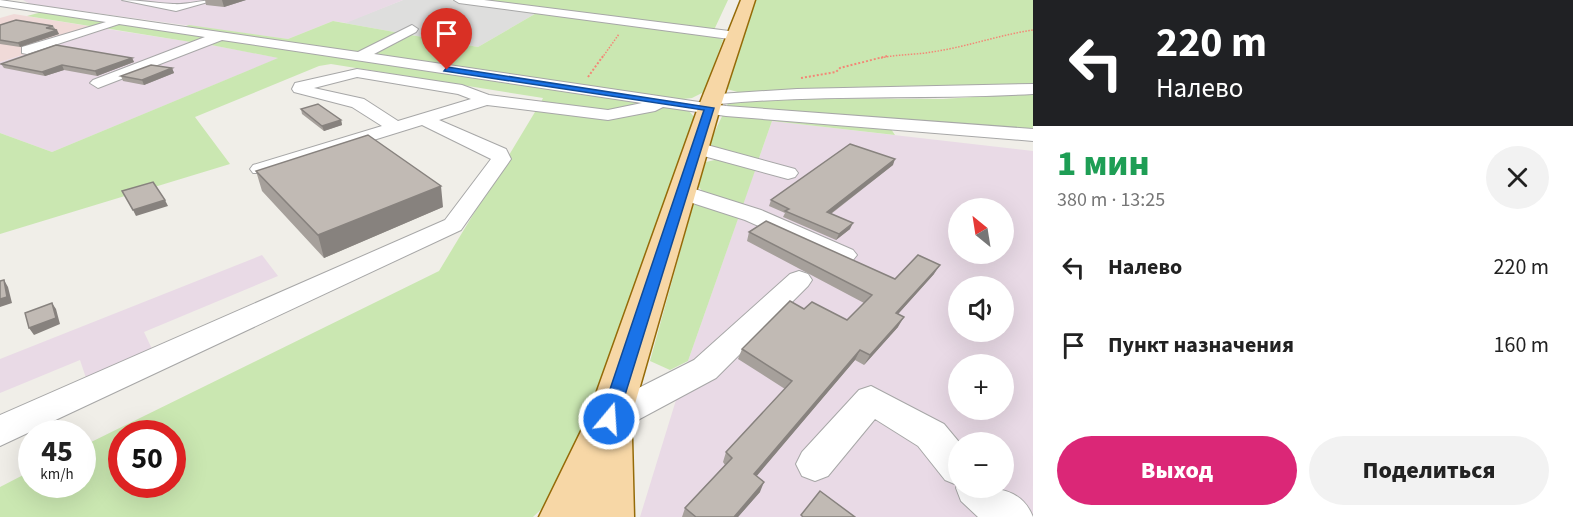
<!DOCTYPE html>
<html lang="ru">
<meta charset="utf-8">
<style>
body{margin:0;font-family:"Source Sans 3",sans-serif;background:#f2f2f2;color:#222;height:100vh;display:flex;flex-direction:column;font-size:22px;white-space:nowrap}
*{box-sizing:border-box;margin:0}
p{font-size:20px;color:#767676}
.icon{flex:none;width:33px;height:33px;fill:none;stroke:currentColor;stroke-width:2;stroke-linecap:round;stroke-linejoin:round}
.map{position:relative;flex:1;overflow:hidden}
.side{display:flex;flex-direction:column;background:#fff;width:540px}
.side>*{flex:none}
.guide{background:#202124;color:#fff;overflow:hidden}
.needle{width:39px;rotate:330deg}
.tools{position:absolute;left:948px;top:198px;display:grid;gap:12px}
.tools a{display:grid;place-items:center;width:66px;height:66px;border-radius:50%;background:#fff;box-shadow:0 6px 24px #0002;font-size:30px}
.speed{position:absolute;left:18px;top:420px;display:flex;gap:12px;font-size:30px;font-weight:700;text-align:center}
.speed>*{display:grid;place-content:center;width:78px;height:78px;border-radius:50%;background:#fff;box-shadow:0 6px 24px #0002;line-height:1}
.speed small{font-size:15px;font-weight:400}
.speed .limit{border:9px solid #d22;background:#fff;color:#111}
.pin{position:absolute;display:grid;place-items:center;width:51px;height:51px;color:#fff;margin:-62px -26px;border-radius:50% 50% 50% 0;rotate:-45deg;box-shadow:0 0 6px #0007}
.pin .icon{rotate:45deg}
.me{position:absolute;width:66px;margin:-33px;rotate:18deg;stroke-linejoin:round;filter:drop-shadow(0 0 4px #0008)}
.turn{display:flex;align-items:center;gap:21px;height:126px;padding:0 24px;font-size:27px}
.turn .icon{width:78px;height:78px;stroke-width:2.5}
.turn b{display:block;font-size:42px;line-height:51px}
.round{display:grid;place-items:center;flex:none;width:63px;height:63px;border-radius:32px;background:#f2f2f2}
.head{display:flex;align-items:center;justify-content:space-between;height:102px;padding:0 24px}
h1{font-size:36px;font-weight:800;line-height:45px;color:#1e9e55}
.action{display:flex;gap:12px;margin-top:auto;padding:12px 24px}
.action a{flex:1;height:69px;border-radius:36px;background:#db2777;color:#fff;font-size:24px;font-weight:800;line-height:69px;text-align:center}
.action a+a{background:#f2f2f2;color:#222}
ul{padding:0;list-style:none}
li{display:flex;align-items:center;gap:18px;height:78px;padding:0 24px}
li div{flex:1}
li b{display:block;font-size:22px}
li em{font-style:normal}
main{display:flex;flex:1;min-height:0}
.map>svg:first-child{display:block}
</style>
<main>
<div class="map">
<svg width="1033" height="517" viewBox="0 0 1033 517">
<rect width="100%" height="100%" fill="#f0eee8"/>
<!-- residential -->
<path fill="#dededd" d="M403,0H450L540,11L478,47L344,23Z"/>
<!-- commercial -->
<path fill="#f0dad8" d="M14,14L107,29L0,62V18Z"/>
<!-- industrial -->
<path fill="#e9dae6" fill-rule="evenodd" d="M23,0H403L346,23L333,21L288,39L30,4Z
M107,29L211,45L279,58L52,152L0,133V62Z
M772,121L1033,151V517H640L688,361ZM958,208H1004V254H958ZM958,286H1004V332H958ZM958,364H1004V410H958ZM958,442H1004V488H958Z
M262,255L278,276L144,332L152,349L86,378L80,360L0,393V359Z"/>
<!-- grass -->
<path fill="#cae7b1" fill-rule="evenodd" d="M478,0H728L714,30Z
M753,0H1033V84L963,90L741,93L727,89C730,61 746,28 753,0Z
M540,11L714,36L723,40L704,92L692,98L674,100L181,28L189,25L288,39L333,21L478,47Z
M42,12L107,21L96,27L27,16Z
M118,24L126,25L211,37L197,43L104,28Z
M223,40L632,100L637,105L606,112L541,102L543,98L331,64L319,66L195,117L230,164L0,234V133L52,152L278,58L211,45Z
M1033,93V132L726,108L729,101L754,98L943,99Z
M667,106L689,111L695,118L579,455L551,500L533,517H0V487L31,471L32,484H82L83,446L439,271L538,107L607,117ZM122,434H172V484H122Z
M724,112L889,126L895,135L772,121L758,161L710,149L709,144Z
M719,159L756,168L743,205L704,193L698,186L706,162Z
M706,204L739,216L688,361L670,370L650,361L693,205Z"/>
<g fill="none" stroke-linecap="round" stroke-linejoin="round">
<defs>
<path id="minor" d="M0,0L358,52L412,25L418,29L416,32L374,54L726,106L1033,129V141L726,116L663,107L655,111L608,120L487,105L439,120L506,149L511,159L461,230L0,446V415L445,220L491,159L422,125L267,173H253L250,169L253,165L382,126L352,107L294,92L292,89L295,83L357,69L462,85L489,95L608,110L642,103L222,40L98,88L90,83L93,80L205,37L119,24L27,54L22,53V47L106,22L0,6ZM357,77L458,94L471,99L398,121L364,99L314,88Z
M122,0C139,0 156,3 173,4C187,5 202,0 215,0L176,11Z
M454,0H484L737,32L743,36L737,40L459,3Z
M1033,84V94C928,100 823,94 719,104L711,99L719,94L797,89Z
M696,142L795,169L798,173L795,177L788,179L689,152L686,148L689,144Z
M682,185L761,210L853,250L857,255L853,260L844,263L835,260L745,220L674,197L671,192L674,187Z
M799,271L808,274L812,280L808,286L716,378L621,429L609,433L597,429L592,419L597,409L694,360L790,274Z
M871,386L944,424L959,442L958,488C989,488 1020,484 1033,517H978L961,501L956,488L957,485L945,480L918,446L875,419L828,476L815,481L802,476L796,464L802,452L859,390Z"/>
<path id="major" d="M741,0H755L720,108L628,428L632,438L634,517H539L587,419L698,108Z"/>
</defs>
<!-- minor casing -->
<use href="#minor" stroke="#a7a7a7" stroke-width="2"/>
<!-- major casing -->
<use href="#major" stroke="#956b08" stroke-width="3"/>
<!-- path-far1 -->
<path stroke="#f38776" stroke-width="1.5" stroke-dasharray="1.5 1.5" stroke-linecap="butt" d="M602,58L619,34
M881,58C899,54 915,55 932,52C966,47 999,35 1033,30"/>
<!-- path -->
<path stroke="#f38776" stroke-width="2" stroke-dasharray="2 2" stroke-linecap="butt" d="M588,77L603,56
M801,78L836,72L840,68L887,56"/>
<!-- minor -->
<use href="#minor" fill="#fff" fill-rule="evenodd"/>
<!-- major -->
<use href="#major" fill="#f7d7a6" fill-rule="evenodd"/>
</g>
<!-- wall -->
<path fill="#a6a09b" d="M205,0H246L224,7L206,5Z
M0,25L53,26L59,34L20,47L0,44Z
M132,58L134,62L97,76L64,70L45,76L4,68L1,64Z
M172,68L174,73L144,85L123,81L121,76Z
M301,109L341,120L342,125L324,131L302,114Z
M893,165L831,214L850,229L836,240L783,217L785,213L769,206L771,200Z
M256,171L443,207L324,258L262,191Z
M749,232L895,279L934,274L898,314V327L864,365L855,360L756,476L760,492L738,517H682L685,508L725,465L723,462L726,452L785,389L738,359L742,349L804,309L847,320L864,303L747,241Z"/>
<!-- shaded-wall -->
<path fill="#87827e" d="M222,0H246L224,7Z
M57,30L59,34L20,47L18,43Z
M132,58L134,62L97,76L95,71Z
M62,65L64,70L45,76L42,72Z
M172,68L174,73L144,85L142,80Z
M341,120L342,125L324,131L322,126Z
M895,159L893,165L825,218L827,212Z
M441,186L443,207L324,258L318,235Z
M165,200L168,206L136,216L133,210Z
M853,223L850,229L836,240L839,234Z
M940,265L934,274L890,323L896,313Z
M4,280L8,287L12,303L0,307V299Z
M52,303L56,309L60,324L34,335L29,328Z
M904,317L898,327L864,365L870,355Z
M860,350L855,360L750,484L754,474Z
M764,482L760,492L738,517H734Z"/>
<!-- building -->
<path fill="#c1bab4" stroke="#87827e" stroke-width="1.5" d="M16,20L53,26L46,28L57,30L18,43L0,40V25Z
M56,45L132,58L95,71L62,65L42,72L1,64Z
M151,65L172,68L142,80L121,76Z
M318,104L341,120L322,126L301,109Z
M368,135L441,186L318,235L256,171Z
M850,144L895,159L827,212L853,223L839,234L785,211L789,209L771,200Z
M153,182L165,200L133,210L122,191Z
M766,221L895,279L918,255L940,265L896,313L904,317L870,355L860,350L754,474L764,482L734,517H696L685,508L732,458L726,452L792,381L742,349L790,301L804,309L812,302L847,320L872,295L749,232Z
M4,280L7,297L0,299V281Z
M52,303L56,318L29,328L25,313Z
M820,491L855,517H803L801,515Z"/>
<!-- route -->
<path fill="#1a73e8" stroke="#114b97" stroke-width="1.5" d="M447,67L714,108L616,424L609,427L602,424L600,419L704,110L444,71Z"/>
</svg>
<div class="tools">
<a><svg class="needle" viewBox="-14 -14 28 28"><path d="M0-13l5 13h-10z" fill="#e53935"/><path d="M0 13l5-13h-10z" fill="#767676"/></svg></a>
<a><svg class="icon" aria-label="sound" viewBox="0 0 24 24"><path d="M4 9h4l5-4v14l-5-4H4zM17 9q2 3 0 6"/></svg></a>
<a>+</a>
<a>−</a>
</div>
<div class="speed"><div>45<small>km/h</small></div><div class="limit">50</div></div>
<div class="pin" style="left:447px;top:70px;background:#d93025"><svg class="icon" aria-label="arrive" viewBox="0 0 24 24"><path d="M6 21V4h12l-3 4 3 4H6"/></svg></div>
<svg class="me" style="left:609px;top:419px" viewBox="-20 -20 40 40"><circle r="17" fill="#1a73e8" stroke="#fff" stroke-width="3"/><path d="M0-11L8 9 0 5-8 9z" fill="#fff"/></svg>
</div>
<section class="side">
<div class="guide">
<div class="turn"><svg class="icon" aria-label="left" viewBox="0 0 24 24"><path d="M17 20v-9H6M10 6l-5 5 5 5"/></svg><div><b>220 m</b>Налево</div></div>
</div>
<div class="head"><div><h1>1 мин</h1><p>380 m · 13:25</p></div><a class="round"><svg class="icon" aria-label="close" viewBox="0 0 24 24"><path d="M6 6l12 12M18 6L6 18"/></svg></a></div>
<ul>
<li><svg class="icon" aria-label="left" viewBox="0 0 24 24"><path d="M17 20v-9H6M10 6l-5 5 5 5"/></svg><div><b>Налево</b></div><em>220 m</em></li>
<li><svg class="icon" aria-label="arrive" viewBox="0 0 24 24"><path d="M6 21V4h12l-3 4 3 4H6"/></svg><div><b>Пункт назначения</b></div><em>160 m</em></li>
</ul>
<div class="action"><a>Выход</a><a>Поделиться</a></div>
</section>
</main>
